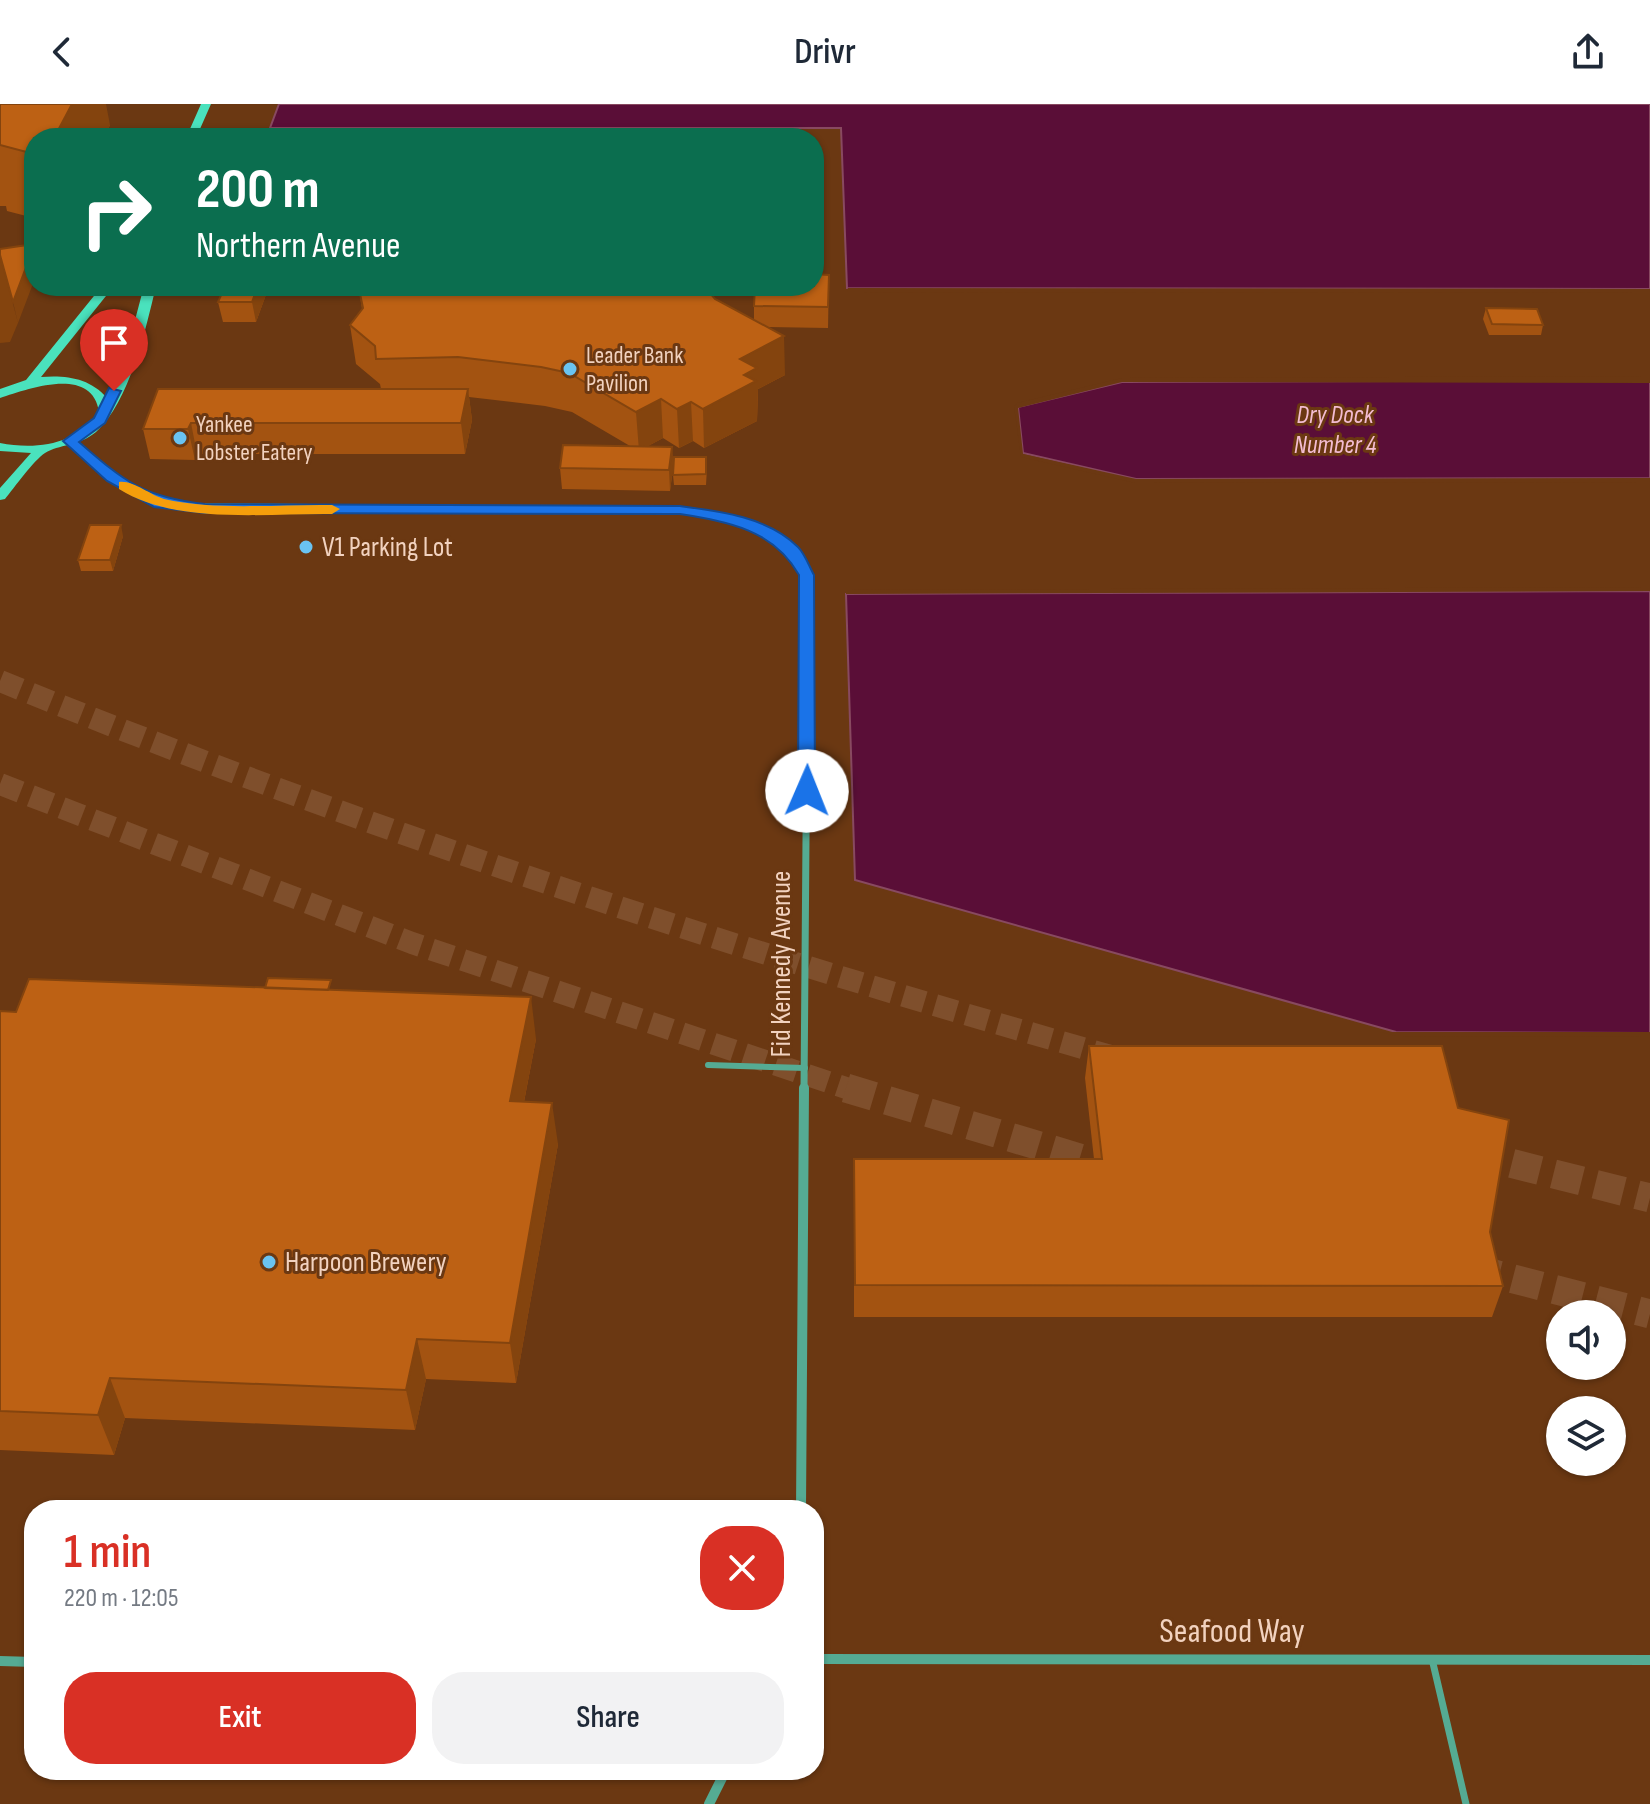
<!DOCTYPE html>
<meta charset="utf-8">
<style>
body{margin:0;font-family:"Sofia Sans Condensed",sans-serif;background:#f2f2f3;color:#1f2937;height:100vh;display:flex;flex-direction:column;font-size:30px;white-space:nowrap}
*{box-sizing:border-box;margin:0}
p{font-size:26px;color:#747a83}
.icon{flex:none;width:44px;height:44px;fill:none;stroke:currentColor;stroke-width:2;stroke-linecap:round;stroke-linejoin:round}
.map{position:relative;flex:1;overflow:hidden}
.sheet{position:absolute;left:24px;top:1396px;width:800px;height:280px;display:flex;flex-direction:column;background:#fff;border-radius:32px;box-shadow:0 2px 6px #0004}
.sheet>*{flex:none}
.guide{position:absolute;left:24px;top:24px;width:800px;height:168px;border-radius:32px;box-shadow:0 2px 6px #0004;background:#0b6e4f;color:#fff;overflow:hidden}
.fabs{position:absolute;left:1546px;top:1196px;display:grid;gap:16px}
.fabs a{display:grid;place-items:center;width:80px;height:80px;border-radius:50%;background:#fff;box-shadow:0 2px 6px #0004;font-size:40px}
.pin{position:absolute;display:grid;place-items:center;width:68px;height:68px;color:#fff;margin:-82px -34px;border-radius:50% 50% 50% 0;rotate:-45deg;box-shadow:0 0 8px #0007}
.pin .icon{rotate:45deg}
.me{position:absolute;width:88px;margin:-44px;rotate:1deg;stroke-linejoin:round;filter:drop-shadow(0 0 6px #0008)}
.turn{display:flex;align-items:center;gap:28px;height:168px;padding:0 40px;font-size:36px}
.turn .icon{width:104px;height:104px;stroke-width:2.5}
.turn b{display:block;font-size:56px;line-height:68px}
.round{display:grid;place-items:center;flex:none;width:84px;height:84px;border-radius:32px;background:#f2f2f3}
.headline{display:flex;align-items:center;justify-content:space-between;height:136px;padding:0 40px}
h1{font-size:48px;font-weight:600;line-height:60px;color:#d93025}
.cta{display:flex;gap:16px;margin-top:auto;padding:16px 40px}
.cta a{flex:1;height:92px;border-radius:32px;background:#d93025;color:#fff;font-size:32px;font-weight:600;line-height:92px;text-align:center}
.cta a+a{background:#f2f2f3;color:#1f2937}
header{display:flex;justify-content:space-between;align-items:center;height:104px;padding:0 40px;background:#fff;font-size:36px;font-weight:600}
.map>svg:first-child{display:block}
</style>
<header><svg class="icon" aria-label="back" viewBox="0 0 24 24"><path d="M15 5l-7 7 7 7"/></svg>Drivr<svg class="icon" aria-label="share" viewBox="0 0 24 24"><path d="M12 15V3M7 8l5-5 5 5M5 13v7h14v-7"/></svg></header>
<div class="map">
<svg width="1650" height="1700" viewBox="0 0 1650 1700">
<rect width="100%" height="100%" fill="#6b3812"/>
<!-- water -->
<path fill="#5a0e37" stroke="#884960" stroke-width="2" d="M279,0H1650V185L847,184L841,24H270Z
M1650,276V374L1136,375L1023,349L1018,303L1122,278Z
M1650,487V929L1396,928L855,776L846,490Z"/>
<!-- pier -->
<path fill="#6b3812" d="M848,184L1650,185V189L847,188Z
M1650,272V279L1122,278L1018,304L1023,350L1136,375L1650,374V378L1135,379L1021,353L1014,303L1017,299L1122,274Z
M1650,483V487L846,490V486Z
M1380,928H1650V933L1396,932Z"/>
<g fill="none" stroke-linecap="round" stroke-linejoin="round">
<!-- highway-tunnel-far1 -->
<path stroke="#7f4f2c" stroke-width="22" stroke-dasharray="22 11" stroke-linecap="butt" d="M0,577C365,726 738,847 1118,954
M0,680L412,839L852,986"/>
<!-- highway-tunnel -->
<path stroke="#7f4f2c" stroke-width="29" stroke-dasharray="29 14" stroke-linecap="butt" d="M846,984L1113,1064
M1470,1049L1650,1094
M1471,1164L1650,1210"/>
<!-- lane-far1 -->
<path stroke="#55ab93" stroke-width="6" d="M708,961L805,964"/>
<!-- lane -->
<path stroke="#55ab93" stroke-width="7" d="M1432,1555L1466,1700"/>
<!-- street-far2 -->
<path stroke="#55ab93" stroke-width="6" d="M71,337L131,384L181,402L680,406L731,414L773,431"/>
<!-- street-far1 -->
<path stroke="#55ab93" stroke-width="7" d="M769,429C790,441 804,457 808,482L804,986"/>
<!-- street -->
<path stroke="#55ab93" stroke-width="10" d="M801,1406L804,984
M814,1555L1650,1556
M0,1557L34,1558
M709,1700L726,1666"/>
<!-- secondary -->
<path fill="#4ae2bd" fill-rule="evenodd" d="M201,0H211L196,34H186Z
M102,182H114L41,273C66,271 90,274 107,294L130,235L144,182H156C146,224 129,299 96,328C78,343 59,340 45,349C34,356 14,384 5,395L0,396V384L31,349L0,347V339C36,346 77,341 99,308C92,261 28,285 0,294V285L26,276Z"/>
</g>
<!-- wall -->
<path fill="#a35311" d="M0,0L110,21L104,34H34V114L7,107L6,102H0Z
M829,171L828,224L768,223L785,271L758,285L757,317L704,344L693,337L679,344L663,334L648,342L672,343L673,364L670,387L562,385L560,364L630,342L572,308L545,302L469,293L472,316L465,350H197L195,356L150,355L143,325L381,285L380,280L356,260L350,221L362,205L359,185L715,195L754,216V202Z
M225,182H290L288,188H267L256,218H223L218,198Z
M1486,204L1543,221L1541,231H1489L1483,215Z
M707,364L706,381H674L673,371Z
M123,432L113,467H81L78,456Z
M333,886L536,935L524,998L558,1040L516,1279L426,1275L415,1326L125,1314L114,1351L0,1346V907L16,908Z
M1089,942L1490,1128L1503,1182L1492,1213H854V1055H1094L1085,974Z"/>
<!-- shaded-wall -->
<path fill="#84440e" d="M72,0H106L110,21L104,34H54Z
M34,142V177L18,219L13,198Z
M0,151L18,219L10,238L0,239Z
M258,182H266L267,188L256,218L252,198Z
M784,232L785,271L758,285L757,317L704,344L703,305L740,255Z
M468,285L472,316L465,350L461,319Z
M661,295L663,334L639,347L636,308Z
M691,298L693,337L679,344L677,305Z
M191,319L197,350L195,356L188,325Z
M672,343L673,364L670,387L669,366Z
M121,421L123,432L113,467L110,456Z
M531,893L536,935L516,1039L510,997Z
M552,999L558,1040L516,1279L510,1239Z
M417,1235L426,1275L415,1326L406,1286Z
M110,1274L125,1314L114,1351L98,1311Z"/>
<!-- building -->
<path fill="#bd6114" stroke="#84440e" stroke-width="2" d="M0,0H72L54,34H34V50L0,41Z
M34,140V142L13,198L0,151V145Z
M814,170L829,171L828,203L754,202L755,182H814Z
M225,182H258L252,198H218Z
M363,182H704L715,195L784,232L740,255L757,264L744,271L756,277L703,305L691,298L677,305L661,295L636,308L569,269L541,263L458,253L376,255L375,242L350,221L363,204L359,185Z
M1486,204L1537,205L1543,221L1492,220Z
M158,285H468L461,319H191L188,325H143Z
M563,341L672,343L669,366L560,364Z
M674,353H706V370L673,371Z
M90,421H121L110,456H78Z
M268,874L331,876L328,886L265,884Z
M29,875L531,893L510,997L552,999L510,1239L417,1235L406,1286L110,1274L98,1311L0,1307V907L16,908Z
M1089,942H1442L1458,1004L1509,1016L1490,1128L1503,1182L855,1181L854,1055H1102Z"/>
<!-- route -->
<path fill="#1a73e8" stroke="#114b97" stroke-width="2" d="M109,284L121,287L105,319L79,338C125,378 143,393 205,400L680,402C719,407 768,413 798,443C805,450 809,462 814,471L815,687L807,692L798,687L799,471C773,425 728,418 680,410L205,409L154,403L107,377L63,337L94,314Z"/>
<!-- slow -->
<path fill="#f59e0b" d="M119,378C133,376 150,391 164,395C217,407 278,400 332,401L340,405L332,410C267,409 175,421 119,385Z"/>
<!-- markers -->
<g fill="#6ac3f1" stroke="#6b3812" stroke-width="3">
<circle cx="570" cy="265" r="8"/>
<circle cx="180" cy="334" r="8"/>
<circle cx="306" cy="443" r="8"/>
<circle cx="269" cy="1158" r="8"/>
</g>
<g text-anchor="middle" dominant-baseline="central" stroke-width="6" stroke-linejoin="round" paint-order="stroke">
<!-- far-poi labels -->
<g font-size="24" fill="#f2d2bf" stroke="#6b3812" text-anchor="start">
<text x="586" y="251">Leader Bank<tspan x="586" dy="28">Pavilion</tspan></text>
<text x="196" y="320">Yankee<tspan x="196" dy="28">Lobster Eatery</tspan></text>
</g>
<!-- far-water labels -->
<g font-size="26" font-style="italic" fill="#f3bcd2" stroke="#6b3812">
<text x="1335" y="311">Dry Dock<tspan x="1335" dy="30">Number 4</tspan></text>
</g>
<!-- poi labels -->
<g font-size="28" fill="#f2d2bf" stroke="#6b3812" text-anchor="start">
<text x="322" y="443">V1 Parking Lot</text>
<text x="285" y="1158">Harpoon Brewery</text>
</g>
<!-- street labels -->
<g font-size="28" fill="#f2d2bf" stroke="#6b3812">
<text transform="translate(781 860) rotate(-90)">Fid Kennedy Avenue</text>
</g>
<!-- near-street labels -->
<g font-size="34" fill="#f2d2bf" stroke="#6b3812">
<text x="1232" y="1527">Seafood Way</text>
</g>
</g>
</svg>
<div class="fabs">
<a><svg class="icon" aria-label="sound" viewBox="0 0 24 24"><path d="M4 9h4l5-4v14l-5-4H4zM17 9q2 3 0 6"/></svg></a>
<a><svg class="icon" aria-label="layers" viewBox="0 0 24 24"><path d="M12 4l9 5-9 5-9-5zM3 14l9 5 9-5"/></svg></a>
</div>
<div class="pin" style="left:114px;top:287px;background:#d93025"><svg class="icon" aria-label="arrive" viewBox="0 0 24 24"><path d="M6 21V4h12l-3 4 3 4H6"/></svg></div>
<svg class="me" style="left:807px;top:687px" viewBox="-20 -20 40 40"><circle r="19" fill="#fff"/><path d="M0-13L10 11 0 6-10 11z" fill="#1a73e8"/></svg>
<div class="guide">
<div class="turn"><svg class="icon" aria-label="right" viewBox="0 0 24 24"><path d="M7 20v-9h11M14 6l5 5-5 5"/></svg><div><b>200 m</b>Northern Avenue</div></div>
</div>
<section class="sheet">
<div class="headline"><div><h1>1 min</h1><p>220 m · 12:05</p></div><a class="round" style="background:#d93025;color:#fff"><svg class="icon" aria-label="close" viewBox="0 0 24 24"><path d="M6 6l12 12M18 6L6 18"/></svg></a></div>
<div class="cta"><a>Exit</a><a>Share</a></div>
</section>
</div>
